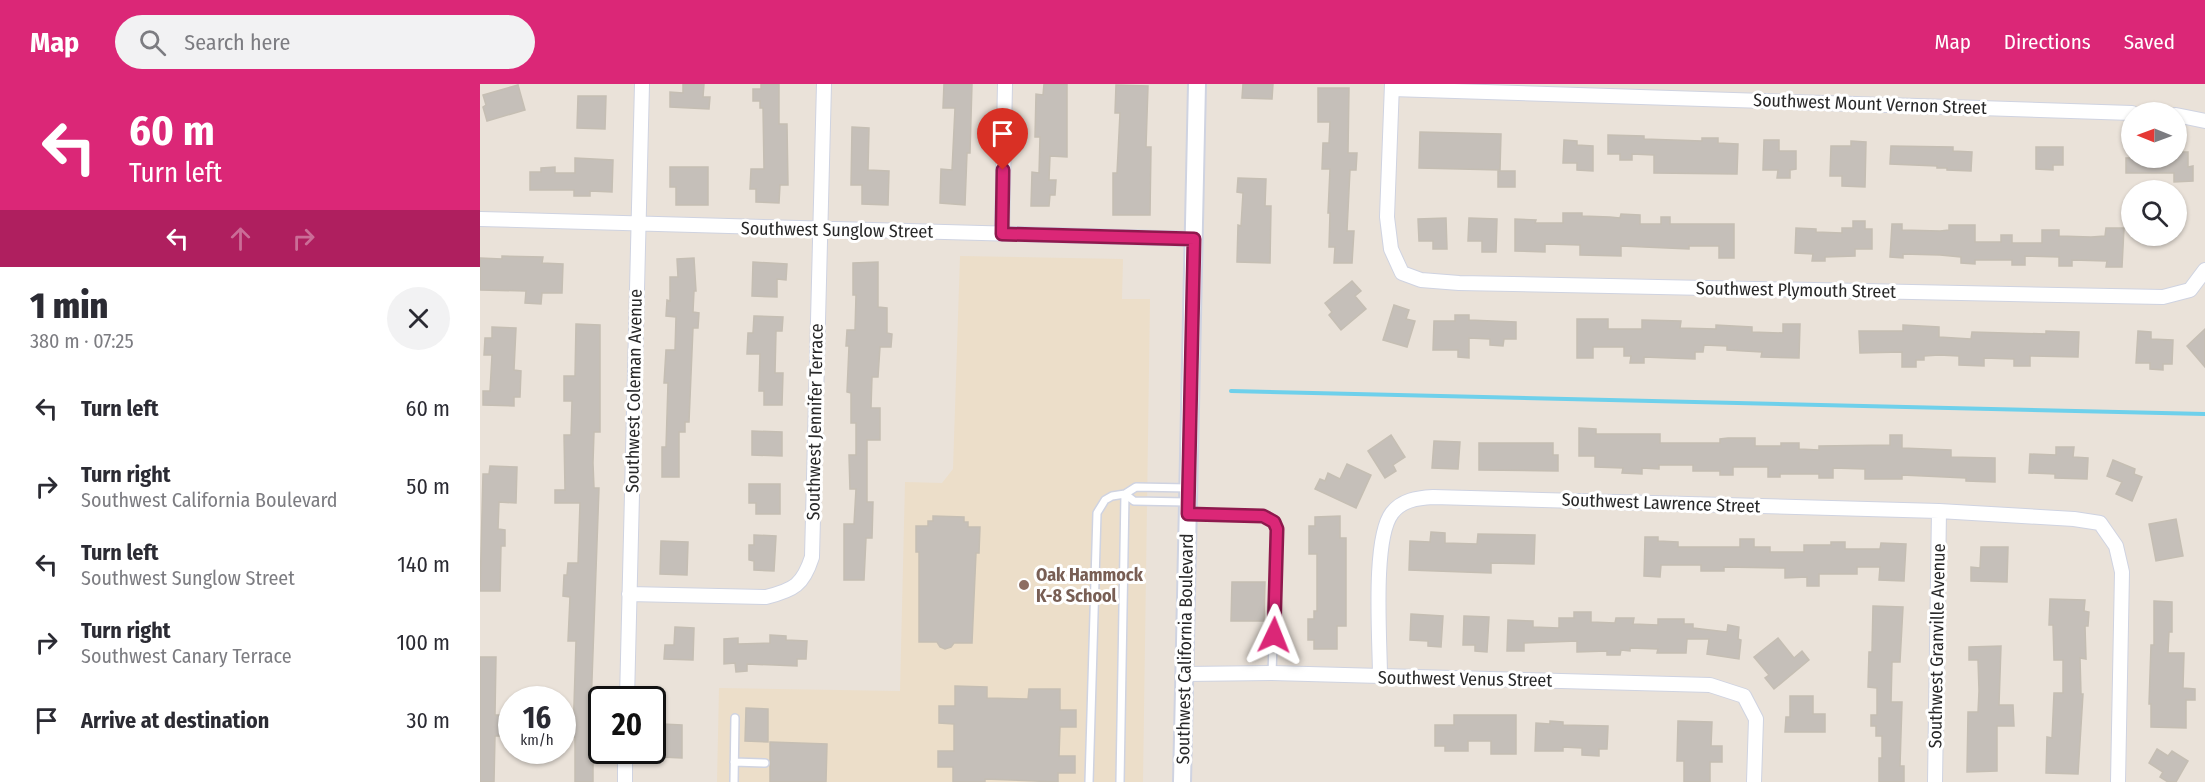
<!DOCTYPE html>
<meta charset="utf-8">
<style>
body{margin:0;font-family:"Fira Sans Condensed",sans-serif;background:#f2f2f3;color:#2b2b33;height:100vh;display:flex;flex-direction:column;font-size:22px;white-space:nowrap}
*{box-sizing:border-box;margin:0}
p{font-size:20px;color:#7c7c81}
.icon{flex:none;width:33px;height:33px;fill:none;stroke:currentColor;stroke-width:2;stroke-linecap:round;stroke-linejoin:round}
.map{position:relative;flex:1;overflow:hidden}
.sheet{display:flex;flex-direction:column;background:#fff;width:480px}
.sheet>*{flex:none}
.banner{background:#db2777;color:#fff;overflow:hidden}
.needle{width:39px;rotate:271deg}
.tools{position:absolute;left:1641px;top:18px;display:grid;gap:12px}
.tools a{display:grid;place-items:center;width:66px;height:66px;border-radius:50%;background:#fff;box-shadow:0 2px 4px #0004;font-size:30px}
.speed{position:absolute;left:18px;top:602px;display:flex;gap:12px;font-size:30px;font-weight:700;text-align:center}
.speed>*{display:grid;place-content:center;width:78px;height:78px;border-radius:50%;background:#fff;box-shadow:0 2px 4px #0004;line-height:1}
.speed small{font-size:15px;font-weight:400}
.speed .limit{border:3px solid #111;border-radius:9px;background:#fff;color:#111}
.pin{position:absolute;display:grid;place-items:center;width:51px;height:51px;color:#fff;margin:-62px -26px;border-radius:50% 50% 50% 0;rotate:-45deg;box-shadow:0 0 6px #0007}
.pin .icon{rotate:45deg}
.me{position:absolute;width:66px;margin:-33px;rotate:2deg;stroke-linejoin:round;filter:drop-shadow(0 0 4px #0008)}
.turn{display:flex;align-items:center;gap:21px;height:126px;padding:0 30px;font-size:27px}
.turn .icon{width:78px;height:78px;stroke-width:2.5}
.turn b{display:block;font-size:42px;line-height:51px}
.lanes{display:flex;align-items:center;height:57px;padding:0 30px;background:#0003;justify-content:center;gap:30px;direction:ltr}
.lanes .off{opacity:.35}
.round{display:grid;place-items:center;flex:none;width:63px;height:63px;border-radius:32px;background:#f2f2f3}
.head{display:flex;align-items:center;justify-content:space-between;height:102px;padding:0 30px}
h1{font-size:36px;font-weight:800;line-height:45px}
ul{padding:0;list-style:none}
li{display:flex;align-items:center;gap:18px;height:78px;padding:0 30px}
li div{flex:1}
li b{display:block;font-size:22px}
li em{font-style:normal}
header{display:flex;align-items:center;gap:36px;box-sizing:border-box;height:84px;padding:0 30px;background:#db2777;color:#fff}
header strong{font-size:28px}
nav{display:flex;gap:33px;margin-inline-start:auto;font-size:21px}
.search{width:420px;height:54px;background:#f2f2f3;display:flex;align-items:center;gap:15px;box-sizing:border-box;padding:0 21px;border-radius:33px;color:#7c7c81;font-size:22px}
main{display:flex;flex:1;min-height:0}
.map>svg:first-child{display:block}
</style>
<header>
<strong>Map</strong>
<div class="search"><svg class="icon" aria-label="search" viewBox="0 0 24 24"><circle cx="10" cy="10" r="6"/><path d="M15 15l6 6"/></svg>Search here</div>
<nav><a>Map</a><a>Directions</a><a>Saved</a></nav>
</header>
<main>
<section class="sheet">
<div class="banner">
<div class="turn"><svg class="icon" aria-label="left" viewBox="0 0 24 24"><path d="M17 20v-9H6M10 6l-5 5 5 5"/></svg><div><b>60 m</b>Turn left</div></div>
<div class="lanes"><svg class="icon" aria-label="left" viewBox="0 0 24 24"><path d="M17 20v-9H6M10 6l-5 5 5 5"/></svg><svg class="icon off" aria-label="ahead" viewBox="0 0 24 24"><path d="M12 20V5M6 11l6-6 6 6"/></svg><svg class="icon off" aria-label="right" viewBox="0 0 24 24"><path d="M7 20v-9h11M14 6l5 5-5 5"/></svg></div>
</div>
<div class="head"><div><h1>1 min</h1><p>380 m · 07:25</p></div><a class="round"><svg class="icon" aria-label="close" viewBox="0 0 24 24"><path d="M6 6l12 12M18 6L6 18"/></svg></a></div>
<ul>
<li><svg class="icon" aria-label="left" viewBox="0 0 24 24"><path d="M17 20v-9H6M10 6l-5 5 5 5"/></svg><div><b>Turn left</b></div><em>60 m</em></li>
<li><svg class="icon" aria-label="right" viewBox="0 0 24 24"><path d="M7 20v-9h11M14 6l5 5-5 5"/></svg><div><b>Turn right</b><p>Southwest California Boulevard</p></div><em>50 m</em></li>
<li><svg class="icon" aria-label="left" viewBox="0 0 24 24"><path d="M17 20v-9H6M10 6l-5 5 5 5"/></svg><div><b>Turn left</b><p>Southwest Sunglow Street</p></div><em>140 m</em></li>
<li><svg class="icon" aria-label="right" viewBox="0 0 24 24"><path d="M7 20v-9h11M14 6l5 5-5 5"/></svg><div><b>Turn right</b><p>Southwest Canary Terrace</p></div><em>100 m</em></li>
<li><svg class="icon" aria-label="arrive" viewBox="0 0 24 24"><path d="M6 21V4h12l-3 4 3 4H6"/></svg><div><b>Arrive at destination</b></div><em>30 m</em></li>
</ul>
</section>
<div class="map">
<svg width="1725" height="698" viewBox="0 0 1725 698">
<rect width="100%" height="100%" fill="#eae2d9"/>
<!-- education -->
<path fill="#ecdec9" d="M480,172L643,175L642,215H670L663,698H237L239,604L420,607L425,398L462,399L473,385Z"/>
<g fill="none" stroke-linecap="round" stroke-linejoin="round">
<!-- stream -->
<path stroke="#6ed0eb" stroke-width="4" d="M751,307L1725,330"/>
</g>
<!-- building -->
<path fill="#c5bfb9" stroke="#c5beb3" stroke-width="1.5" d="M203,0H224L223,13H230L229,25L190,23V8L203,9Z
M281,0H299V40H307L308,101H300L299,119L276,118V105H270L271,85H284L283,24H280V17H273V5H281Z
M464,0H492L490,69H487L485,121L460,119L461,85L472,86L475,24H463Z
M564,0H587V73L570,72L569,96H576L575,111H570L569,122H551L552,88L559,89L560,53H555L556,10L563,11Z
M763,0H793L792,15L762,14Z
M38,1L45,26L7,37L3,23L6,21L3,11Z
M636,1L668,2L666,63H671L670,131H633V89H637L640,29H635Z
M838,4H869L868,69H877L876,86H870L867,147H874L872,179H854L855,163H849L850,129H848L850,85H842L843,59H849L850,38H838Z
M98,12H126L125,45L97,44Z
M372,43L389,44L388,86L409,87L408,121L382,120V101H371Z
M940,48L1021,50L1020,86L939,84Z
M1128,51L1164,52V55L1222,57V54H1238V59L1258,60L1257,90L1174,89V71L1152,70V76H1140V70H1128Z
M1084,56L1097,57V61L1113,62V87L1097,86V79H1083Z
M1284,56H1299V67H1316V85L1310,86V94H1297L1298,86H1283Z
M1371,57L1386,58L1385,103L1362,102V92H1350L1351,62H1371Z
M1411,62L1473,63V67L1492,68L1491,87L1467,86V84H1457V82L1410,80Z
M1556,63H1583V81H1573V86L1556,85Z
M1696,68H1708V83L1713,82V97L1694,98V89H1646V74H1696Z
M95,74L133,76L132,108L110,107V112H94V106H50V88H61V84L75,83V89H95Z
M190,83H228V121H196V103H190Z
M1018,87H1035V103H1018Z
M758,94L786,95L785,122H791L790,179L757,178L758,141L761,142L763,109L757,108Z
M1083,129H1102V132L1130,133L1140,134L1141,130L1160,131V140H1181V133H1190V140H1254V174H1239V162H1209V165L1141,162V172L1100,171V161L1065,160V168L1035,167V135L1056,136L1055,139H1083Z
M966,134L967,165H953V157H939L938,135Z
M989,134L1017,135L1016,168H1002V157H988Z
M1373,137H1385V145H1392V165H1375V172L1345,173V177H1332L1333,170L1315,169L1316,144L1336,145V148L1362,149V144H1373Z
M1412,140H1422V146L1460,147L1469,146V141H1495V158H1521V151H1532V159H1562V146H1579V152L1611,153L1625,152L1626,144H1644L1642,183H1626L1627,177L1592,176V182H1579V173L1545,172V181H1532V176H1495V180L1481,179V173L1460,171L1423,170V174L1410,173Z
M22,172L63,173L62,179L83,180L82,209H62L61,220L45,219L46,207L0,206V174L22,175Z
M214,174L216,207H214L213,228L219,229L218,244H213L209,338H205V348H199V393H182V363H186L188,299H184L186,266H195L196,233L186,232L187,216L190,217V193H198L197,175Z
M273,178L307,180L306,196L297,195V213L272,212Z
M398,178V223L407,224V249L412,250L411,263H400L398,293H392L391,324H400V356H387V418H393L392,454H386L384,496H364V440H374L376,405H370L369,371H376V339H371V309L367,308L369,262H366L367,246H375L376,211H373V179Z
M872,197L881,207L875,212L886,225L861,246L849,231L852,228L845,219Z
M914,221L929,226L926,235L935,237L927,263L903,256Z
M975,231H989V236L1036,238V255H1024L1023,262L1010,261V255L989,254V274L978,273V266H953L954,237H975Z
M274,232L303,233L302,247H296L295,289H303L302,321H284V307H279L280,270H267L268,249H273Z
M1097,235H1128V245H1162V236L1201,237L1200,244L1236,245V241L1272,243V248L1303,249V240H1320L1319,274L1281,273L1282,268L1247,266V262L1224,261L1223,268H1215V275L1164,273V279H1150L1151,272H1144V263H1113V274H1097Z
M96,240L120,241V348H114L113,379L114,404H119L111,623L110,671H113V698H95V653H93L96,557H88L90,513L83,512L84,491H87L88,479H98L100,419H75V406H85L84,351H91L92,317H84V292H95Z
M1423,241L1459,243V253L1491,255L1492,248L1566,250V247L1599,248L1598,273L1550,272V282H1534V275L1504,274V282L1479,281V272L1459,271L1444,272V276H1436V283H1422V268L1380,269L1379,247H1423Z
M12,243L36,244L34,286L41,287L40,313H34V322L3,321V307H10L12,271H4L5,254H12Z
M1725,245V283L1707,262Z
M1658,247L1671,248V255L1693,256L1692,280H1683V286L1670,285V279H1656Z
M1099,344L1116,345V350H1180V359H1240V355L1248,354H1275V362H1301V359H1319V365L1339,366V362L1410,361V351H1422V364L1471,366V373L1515,374V398L1486,397V394L1422,391V395H1385V385L1353,384V394H1339V390H1300V393H1288V383H1253V391H1240V387H1213V381H1179V385L1162,384V390L1142,389L1143,384L1115,383V372H1099Z
M272,347L302,348V372L272,371Z
M911,351L925,373L913,381L916,387L905,394L888,367Z
M954,357L980,358L978,385L952,384Z
M999,359H1073V371H1078V387L999,386Z
M1576,363H1594L1593,373L1608,374L1607,395L1575,394V390L1549,389L1550,370L1576,371Z
M1633,376L1655,385L1654,390L1662,393L1652,417L1636,410L1642,398L1627,392Z
M867,380L891,391L876,424L835,405L840,395L845,397L848,389L860,395Z
M10,382L37,383L36,419L19,418L18,445L25,446V462H21L20,507H0L3,390H9Z
M269,400H300V430H276V419H269Z
M453,432L484,433V438H488V443H500L499,469H496L492,559H474L471,563L465,565L460,563L457,558H439V468H436V442H448V437H453Z
M860,432V454H866V542H857V565H834V556H828V535H834V527H837V470H829V442H835V433Z
M1696,435L1703,472L1676,477L1669,440Z
M951,448L965,449V459L997,460L998,450L1055,451L1054,480L1011,479V489L929,486L930,457L950,458Z
M274,451L296,452L294,487L274,486V477L269,476V461H274Z
M1165,453H1178V457L1198,458V463H1260V455H1274V463H1290V468H1324V461H1351V458H1365V465H1400L1401,459L1426,460L1424,497L1399,496L1400,483H1377V490H1339V502H1327V493L1305,494V484L1244,483V487H1221V481H1181L1180,493L1164,492Z
M181,457L208,458L207,491L180,490Z
M1501,463H1528L1527,498L1491,497V483L1500,484Z
M752,498H785L784,537H751Z
M1570,515L1605,516L1604,527L1609,528L1608,542H1605L1606,575L1600,574L1601,610H1603L1598,690L1566,689L1567,653L1572,654L1574,609H1583V576H1574L1573,541H1569Z
M1674,517L1692,518V548H1689L1688,569H1704L1703,604L1715,605V616H1706V644L1671,643V620H1669L1671,561H1674Z
M1393,522L1423,523L1420,578H1412L1411,618H1422L1420,682H1424V698H1399V674H1402V652H1396V642H1391V631H1397V604L1388,603L1389,568H1392Z
M1094,528H1111V538L1135,539L1136,534H1154L1153,540L1178,541V535H1204V540H1213V544L1247,548L1248,541L1259,543L1258,555L1261,556L1259,575L1227,570L1229,555H1207L1206,569H1177L1178,565L1150,564V567L1141,566L1140,571H1127V567L1097,568V557L1044,559V567H1027L1028,536L1053,537V543L1079,544V534H1094Z
M931,530L963,532L961,563L948,562V557L930,556Z
M984,532L1009,533L1007,568L995,567V561H983Z
M195,543L214,544L213,576L184,575L185,561H194Z
M290,551L306,552V556L327,557L326,575H317V582L267,580V587L256,588L255,579L244,580V555L258,554V560L290,559Z
M1298,554L1314,574L1322,567L1329,576L1294,605L1285,594L1289,591L1274,573Z
M1521,562L1519,621H1533L1534,642H1517V687L1487,688L1488,628H1498L1499,607L1498,576H1489V563Z
M0,573H16L15,631H22L21,652H15L14,698H0Z
M475,602L507,603V614L548,615L549,605H580V626H596V643H580L579,672H595V689H578V698L505,695V698H473V683H458V667H474V640L459,639V622H475Z
M1310,612H1333V630H1345V648H1305L1306,633H1310Z
M266,624L288,625V658L265,657Z
M974,631H1036V670H1011V657H988V667H965V662H955V641H974Z
M1070,637L1083,638V641L1128,642L1127,665H1119V672L1102,671V664L1083,663V667H1055L1056,639L1070,640Z
M1198,637L1232,638L1231,662H1242V678H1230V698H1204V677H1197Z
M182,640L202,641V674L181,673Z
M290,658L347,660L346,698H290Z
M1677,665L1688,672L1692,667L1708,677L1696,698H1688L1680,693L1683,688L1669,679Z"/>
<g fill="none" stroke-linecap="round" stroke-linejoin="round">
<defs>
<path id="service" d="M645,410L654,417L707,418
M708,430L783,432L794,438L797,445L792,589
M254,678L285,679
M254,698L255,634
M609,698L617,429L625,416L632,412L645,410L656,403L709,404
M640,698L645,410"/>
<path id="minor" d="M912,0L907,133L911,165L922,189L941,196L979,199L1683,213L1710,206L1725,186
M912,5L1652,29
M1696,31L1725,37
M0,135L714,155
M522,150L525,0
M149,510L286,513C314,506 323,501 332,473L344,0
M704,590L792,589L1230,601L1264,612L1276,635L1274,698
M900,593C900,557 892,455 912,429C922,416 937,414 953,413L1459,427L1594,435L1620,439L1636,462L1642,488L1638,698
M147,615L162,0
M145,698V666
M1455,698L1459,427"/>
<path id="tertiary" d="M702,698L717,0"/>
</defs>
<!-- service casing -->
<use href="#service" stroke="#cfd3e1" stroke-width="10"/>
<!-- minor casing -->
<use href="#minor" stroke="#cfd3e1" stroke-width="16"/>
<!-- tertiary casing -->
<use href="#tertiary" stroke="#cfd3e1" stroke-width="20"/>
<!-- service -->
<use href="#service" stroke="#fff" stroke-width="7"/>
<!-- minor -->
<use href="#minor" stroke="#fff" stroke-width="14"/>
<!-- tertiary -->
<use href="#tertiary" stroke="#fff" stroke-width="16"/>
</g>
<g fill="none" stroke-linecap="round" stroke-linejoin="round">
<defs>
<path id="route" d="M523,86L522,150L714,155L708,430L783,432L794,438L797,445L794,551"/>
</defs>
<!-- route casing -->
<use href="#route" stroke="#8e194d" stroke-width="15"/>
<!-- route -->
<use href="#route" stroke="#db2777" stroke-width="10"/>
</g>
<!-- markers -->
<circle fill="#8d6e63" stroke="#fff" stroke-width="2" cx="544" cy="501" r="6"/>
<g text-anchor="middle" dominant-baseline="central" stroke-width="6" stroke-linejoin="round" paint-order="stroke">
<!-- street labels -->
<g font-size="18" fill="#282828" stroke="#fff">
<text transform="translate(1390 20) rotate(2)">Southwest Mount Vernon Street</text>
<text transform="translate(357 146) rotate(1)">Southwest Sunglow Street</text>
<text transform="translate(1316 206) rotate(1)">Southwest Plymouth Street</text>
<text transform="translate(154 307) rotate(-89)">Southwest Coleman Avenue</text>
<text transform="translate(335 338) rotate(-89)">Southwest Jennifer Terrace</text>
<text transform="translate(1181 419) rotate(2)">Southwest Lawrence Street</text>
<text transform="translate(1457 562) rotate(-89)">Southwest Granville Avenue</text>
<text transform="translate(705 565) rotate(-89)">Southwest California Boulevard</text>
<text transform="translate(985 595) rotate(1)">Southwest Venus Street</text>
</g>
<!-- education labels -->
<g font-size="18" font-weight="bold" fill="#785e54" stroke="#fff" text-anchor="start">
<text x="556" y="491">Oak Hammock<tspan x="556" dy="21">K-8 School</tspan></text>
</g>
</g>
</svg>
<div class="tools">
<a><svg class="needle" viewBox="-14 -14 28 28"><path d="M0-13l5 13h-10z" fill="#e53935"/><path d="M0 13l5-13h-10z" fill="#7c7c81"/></svg></a>
<a><svg class="icon" aria-label="search" viewBox="0 0 24 24"><circle cx="10" cy="10" r="6"/><path d="M15 15l6 6"/></svg></a>
</div>
<div class="speed"><div>16<small>km/h</small></div><div class="limit">20</div></div>
<div class="pin" style="left:523px;top:86px;background:#d93025"><svg class="icon" aria-label="arrive" viewBox="0 0 24 24"><path d="M6 21V4h12l-3 4 3 4H6"/></svg></div>
<svg class="me" style="left:794px;top:551px" viewBox="-20 -20 40 40"><path d="M0-17L14 15 0 8-14 15z" fill="#db2777" stroke="#fff" stroke-width="4"/></svg>
</div>
</main>
